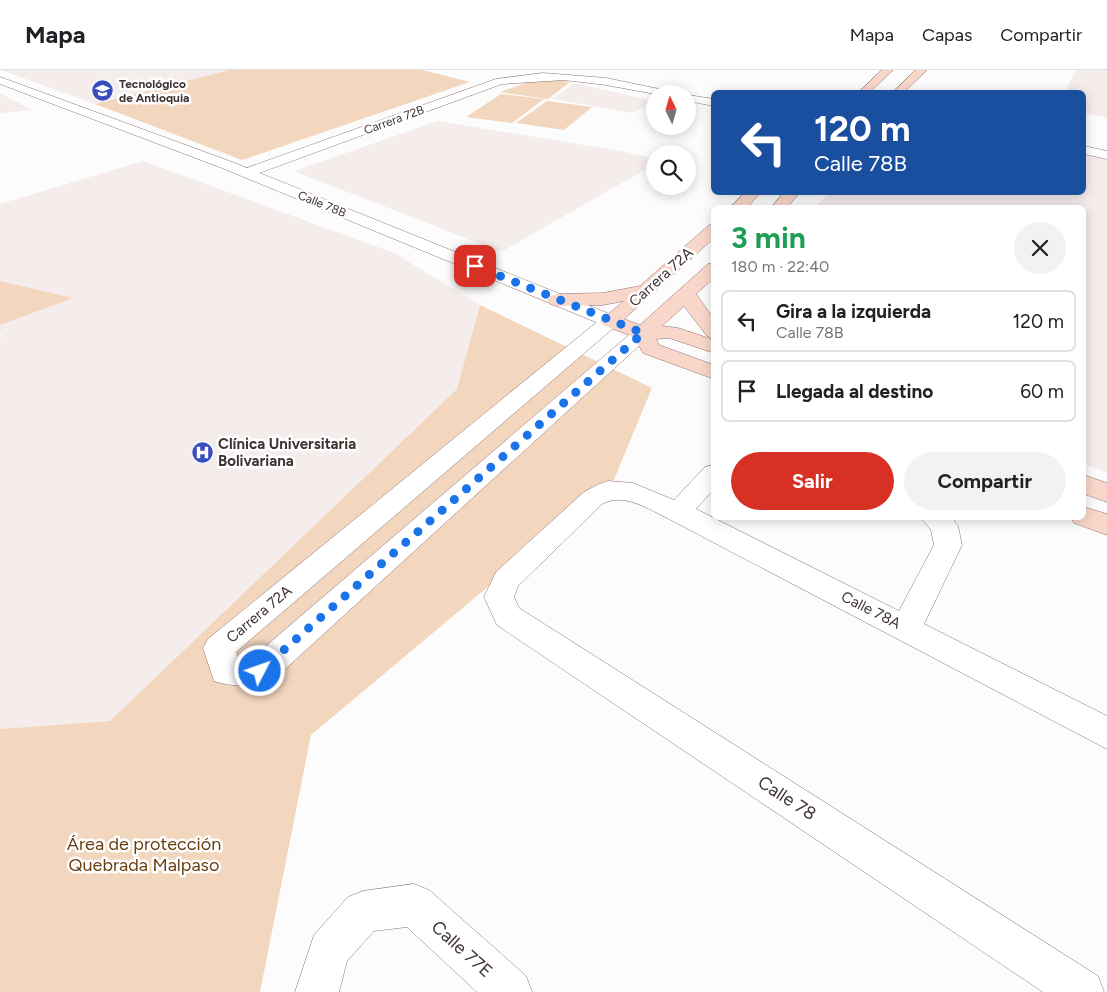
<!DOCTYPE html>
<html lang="es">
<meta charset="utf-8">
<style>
body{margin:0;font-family:Figtree,sans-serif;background:#f2f2f2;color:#202124;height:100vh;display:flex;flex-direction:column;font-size:19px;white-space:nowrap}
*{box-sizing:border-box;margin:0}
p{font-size:16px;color:#757577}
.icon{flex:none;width:28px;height:28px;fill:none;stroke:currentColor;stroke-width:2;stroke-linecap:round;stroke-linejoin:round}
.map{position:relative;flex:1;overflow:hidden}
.side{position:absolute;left:711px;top:135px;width:375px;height:315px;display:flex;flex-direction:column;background:#fff;border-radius:8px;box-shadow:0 2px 12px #0003}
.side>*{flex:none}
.hud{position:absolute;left:711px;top:20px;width:375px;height:105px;border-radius:8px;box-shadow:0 2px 12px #0003;background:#1a4fa0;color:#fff;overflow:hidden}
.needle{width:32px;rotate:355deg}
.buttons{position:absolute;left:646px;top:15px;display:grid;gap:10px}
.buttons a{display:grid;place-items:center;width:50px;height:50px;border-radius:50%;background:#fff;box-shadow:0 2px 12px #0003;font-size:25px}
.pin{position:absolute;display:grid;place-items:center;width:42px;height:42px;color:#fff;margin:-21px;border-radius:10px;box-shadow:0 2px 8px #0006}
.me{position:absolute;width:55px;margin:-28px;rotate:49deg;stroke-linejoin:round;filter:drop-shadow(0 0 4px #0008)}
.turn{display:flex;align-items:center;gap:18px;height:105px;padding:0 20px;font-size:22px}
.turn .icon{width:65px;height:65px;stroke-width:2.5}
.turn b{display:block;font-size:35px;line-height:42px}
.round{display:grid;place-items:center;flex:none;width:52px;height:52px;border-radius:26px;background:#f2f2f2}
.overview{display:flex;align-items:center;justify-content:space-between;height:85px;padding:0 20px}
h1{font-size:30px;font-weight:700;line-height:38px;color:#1e9e55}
.primary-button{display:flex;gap:10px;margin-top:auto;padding:10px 20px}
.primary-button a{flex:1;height:58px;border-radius:30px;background:#d93025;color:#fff;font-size:20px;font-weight:700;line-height:58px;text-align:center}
.primary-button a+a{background:#f2f2f2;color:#202124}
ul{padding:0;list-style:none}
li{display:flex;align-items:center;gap:15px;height:62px;margin:0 10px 8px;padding:0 10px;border:2px solid #e0e0e0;border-radius:8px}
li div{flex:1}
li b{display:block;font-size:19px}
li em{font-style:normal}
header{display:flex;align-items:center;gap:30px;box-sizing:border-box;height:70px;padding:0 25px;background:#fff;border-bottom:1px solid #e0e0e0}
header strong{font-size:24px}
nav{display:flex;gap:28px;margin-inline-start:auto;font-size:18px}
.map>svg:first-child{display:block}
</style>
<header>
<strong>Mapa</strong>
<nav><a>Mapa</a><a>Capas</a><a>Compartir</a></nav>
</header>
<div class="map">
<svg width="1107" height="922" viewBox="0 0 1107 922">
<rect width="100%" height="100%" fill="#fcfcfc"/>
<!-- built -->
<path fill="#f5ecec" d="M1,0H230L95,34Z
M1076,0H1107V48L1084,43V22H1065Z
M574,13L655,31L632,43L552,29Z
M0,23L32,40L0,43Z
M438,51L625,82L655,89V94L501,182L294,101Z
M1084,83L1107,88V403L1084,394V138H814L829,123L1084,122Z
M143,91L394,183L480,235L457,319L110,651L0,659V267L3,266L0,264V255L72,228L0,211V134Z"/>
<!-- green -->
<path fill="#f3d6be" d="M230,0H422L470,12L242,90L95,34Z
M555,10L570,12L548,29L500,22L531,11Z
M501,24L544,29L512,53L466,47Z
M547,31L592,37L564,60L516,53Z
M0,211L73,228L0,255Z
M480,235L652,318L613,412L311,665L260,922H0V659L110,651L457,319Z"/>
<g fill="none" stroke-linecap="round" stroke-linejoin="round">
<defs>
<path id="minor" d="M543,3L606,8L669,21L675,24H655L606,15L564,10L502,14L251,106L246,107L239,103L241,100L496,9Z
M688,25L714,29V36L688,31Z
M1084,76L1107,81V89L1084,84Z
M610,245L617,247L620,251L617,255L236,582L238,587H253L636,259L643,257L650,259L653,263L272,611C254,617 232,617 214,611L203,578L208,569L603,247Z
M714,395V419L696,439L899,541L934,475L931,460L921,448H952L958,456L962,475L924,554L1107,646V679L669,449C648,439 624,422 602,434L518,516L514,527L519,538L1098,906L1104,922H1043L497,555L484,527L496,502L584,422L599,414L608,411L633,413L674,430L705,397Z
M414,814L429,820L526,906L532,922H477L407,857L374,861L347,891L339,922H295L314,865L348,827L363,821Z"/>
<path id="tertiary" d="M0,7L232,92L617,247L620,251L617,255H603L222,98L0,14Z"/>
<path id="secondary" d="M882,0H893L870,22H859Z
M916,0H927L904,22H893Z
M745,122H761L747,138H730Z
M784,122H800L787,138H771Z
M714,154V168L624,249L640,255L708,194L714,193V208L696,224L714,249V268L707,266L684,236L662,256L678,258L714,270V283L669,268L656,269L659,275L714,295V309L643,283L634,267L603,255L600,251L624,231L603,235L557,236L550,234L547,230L550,226L557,224L603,223L640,216L708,156Z
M1084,405L1107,413V432L1084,424Z
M1084,437L1107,444V465L1074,453L1071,448H1084Z"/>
</defs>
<!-- minor casing -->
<use href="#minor" stroke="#907373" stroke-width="1"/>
<!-- tertiary casing -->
<use href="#tertiary" stroke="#907373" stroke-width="1"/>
<!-- secondary casing -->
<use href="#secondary" stroke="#907373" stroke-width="1"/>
<!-- minor -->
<use href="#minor" fill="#fff" fill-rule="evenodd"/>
<!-- tertiary -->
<use href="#tertiary" fill="#fff" fill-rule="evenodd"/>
<!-- secondary -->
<use href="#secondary" fill="#f8d6c9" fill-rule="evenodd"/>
</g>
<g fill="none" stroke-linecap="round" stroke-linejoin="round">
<!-- route -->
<path stroke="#1a73e8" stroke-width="9" stroke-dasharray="0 16.2" d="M260,601L643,263L475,196"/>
</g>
<!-- icons -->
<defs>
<symbol id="university-disc" viewBox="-11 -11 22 22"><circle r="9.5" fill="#374cbe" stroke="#fff"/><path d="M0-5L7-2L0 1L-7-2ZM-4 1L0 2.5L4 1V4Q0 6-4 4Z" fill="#fff"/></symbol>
<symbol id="hospital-disc" viewBox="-11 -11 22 22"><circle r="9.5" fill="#374cbe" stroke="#fff"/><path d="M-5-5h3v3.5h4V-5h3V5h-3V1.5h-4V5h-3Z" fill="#fff"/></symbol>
</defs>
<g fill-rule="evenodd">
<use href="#university-disc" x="90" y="8" width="25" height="25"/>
<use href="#hospital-disc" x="190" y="370" width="25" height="25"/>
</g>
<g text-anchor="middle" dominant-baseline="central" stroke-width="5" stroke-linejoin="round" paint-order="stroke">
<!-- far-poi labels -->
<g font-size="12" font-weight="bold" fill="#3f3332" stroke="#fff" text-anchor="start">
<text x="119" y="14">Tecnológico<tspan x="119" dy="14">de Antioquia</tspan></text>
</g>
<!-- far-street labels -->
<g font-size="12" fill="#3f3332" stroke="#fff">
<text transform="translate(394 50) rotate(-20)">Carrera 72B</text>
<text transform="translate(322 134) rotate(22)">Calle 78B</text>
</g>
<!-- street labels -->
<g font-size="15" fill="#3f3332" stroke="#fff">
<text transform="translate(661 207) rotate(-42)">Carrera 72A</text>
<text transform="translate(871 540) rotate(27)">Calle 78A</text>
<text transform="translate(259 544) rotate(-40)">Carrera 72A</text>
</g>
<!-- poi labels -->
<g font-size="15" font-weight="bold" fill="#3f3332" stroke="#fff" text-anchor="start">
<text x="218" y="374">Clínica Universitaria<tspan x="218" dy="17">Bolivariana</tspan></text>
</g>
<!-- near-street labels -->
<g font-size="18" fill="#3f3332" stroke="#fff">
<text transform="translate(787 728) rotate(33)">Calle 78</text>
<text transform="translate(462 879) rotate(42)">Calle 77E</text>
</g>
<!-- near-park labels -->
<g font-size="18" fill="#693f12" stroke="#fff">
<text x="144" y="774">Área de protección<tspan x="144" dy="21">Quebrada Malpaso</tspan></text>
</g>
</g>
</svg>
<div class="buttons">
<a><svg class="needle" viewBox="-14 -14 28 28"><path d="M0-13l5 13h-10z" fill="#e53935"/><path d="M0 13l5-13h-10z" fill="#757577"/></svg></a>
<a><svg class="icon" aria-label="search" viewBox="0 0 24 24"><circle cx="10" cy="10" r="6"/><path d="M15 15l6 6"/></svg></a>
</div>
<div class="pin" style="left:475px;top:196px;background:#d93025"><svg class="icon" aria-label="arrive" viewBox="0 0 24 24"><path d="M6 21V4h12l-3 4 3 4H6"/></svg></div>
<svg class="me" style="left:260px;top:601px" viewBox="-20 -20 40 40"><circle r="17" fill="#1a73e8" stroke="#fff" stroke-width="3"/><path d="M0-11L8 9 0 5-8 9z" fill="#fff"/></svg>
<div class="hud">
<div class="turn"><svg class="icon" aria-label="left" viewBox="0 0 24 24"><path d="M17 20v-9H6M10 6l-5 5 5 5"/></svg><div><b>120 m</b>Calle 78B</div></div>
</div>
<section class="side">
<div class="overview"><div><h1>3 min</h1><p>180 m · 22:40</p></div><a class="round"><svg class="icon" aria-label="close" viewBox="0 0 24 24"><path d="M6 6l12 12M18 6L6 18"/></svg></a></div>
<ul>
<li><svg class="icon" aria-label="left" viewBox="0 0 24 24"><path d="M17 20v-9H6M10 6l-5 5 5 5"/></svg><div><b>Gira a la izquierda</b><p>Calle 78B</p></div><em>120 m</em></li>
<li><svg class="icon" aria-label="arrive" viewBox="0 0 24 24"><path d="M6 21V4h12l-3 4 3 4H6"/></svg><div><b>Llegada al destino</b></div><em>60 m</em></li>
</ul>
<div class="primary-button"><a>Salir</a><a>Compartir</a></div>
</section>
</div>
